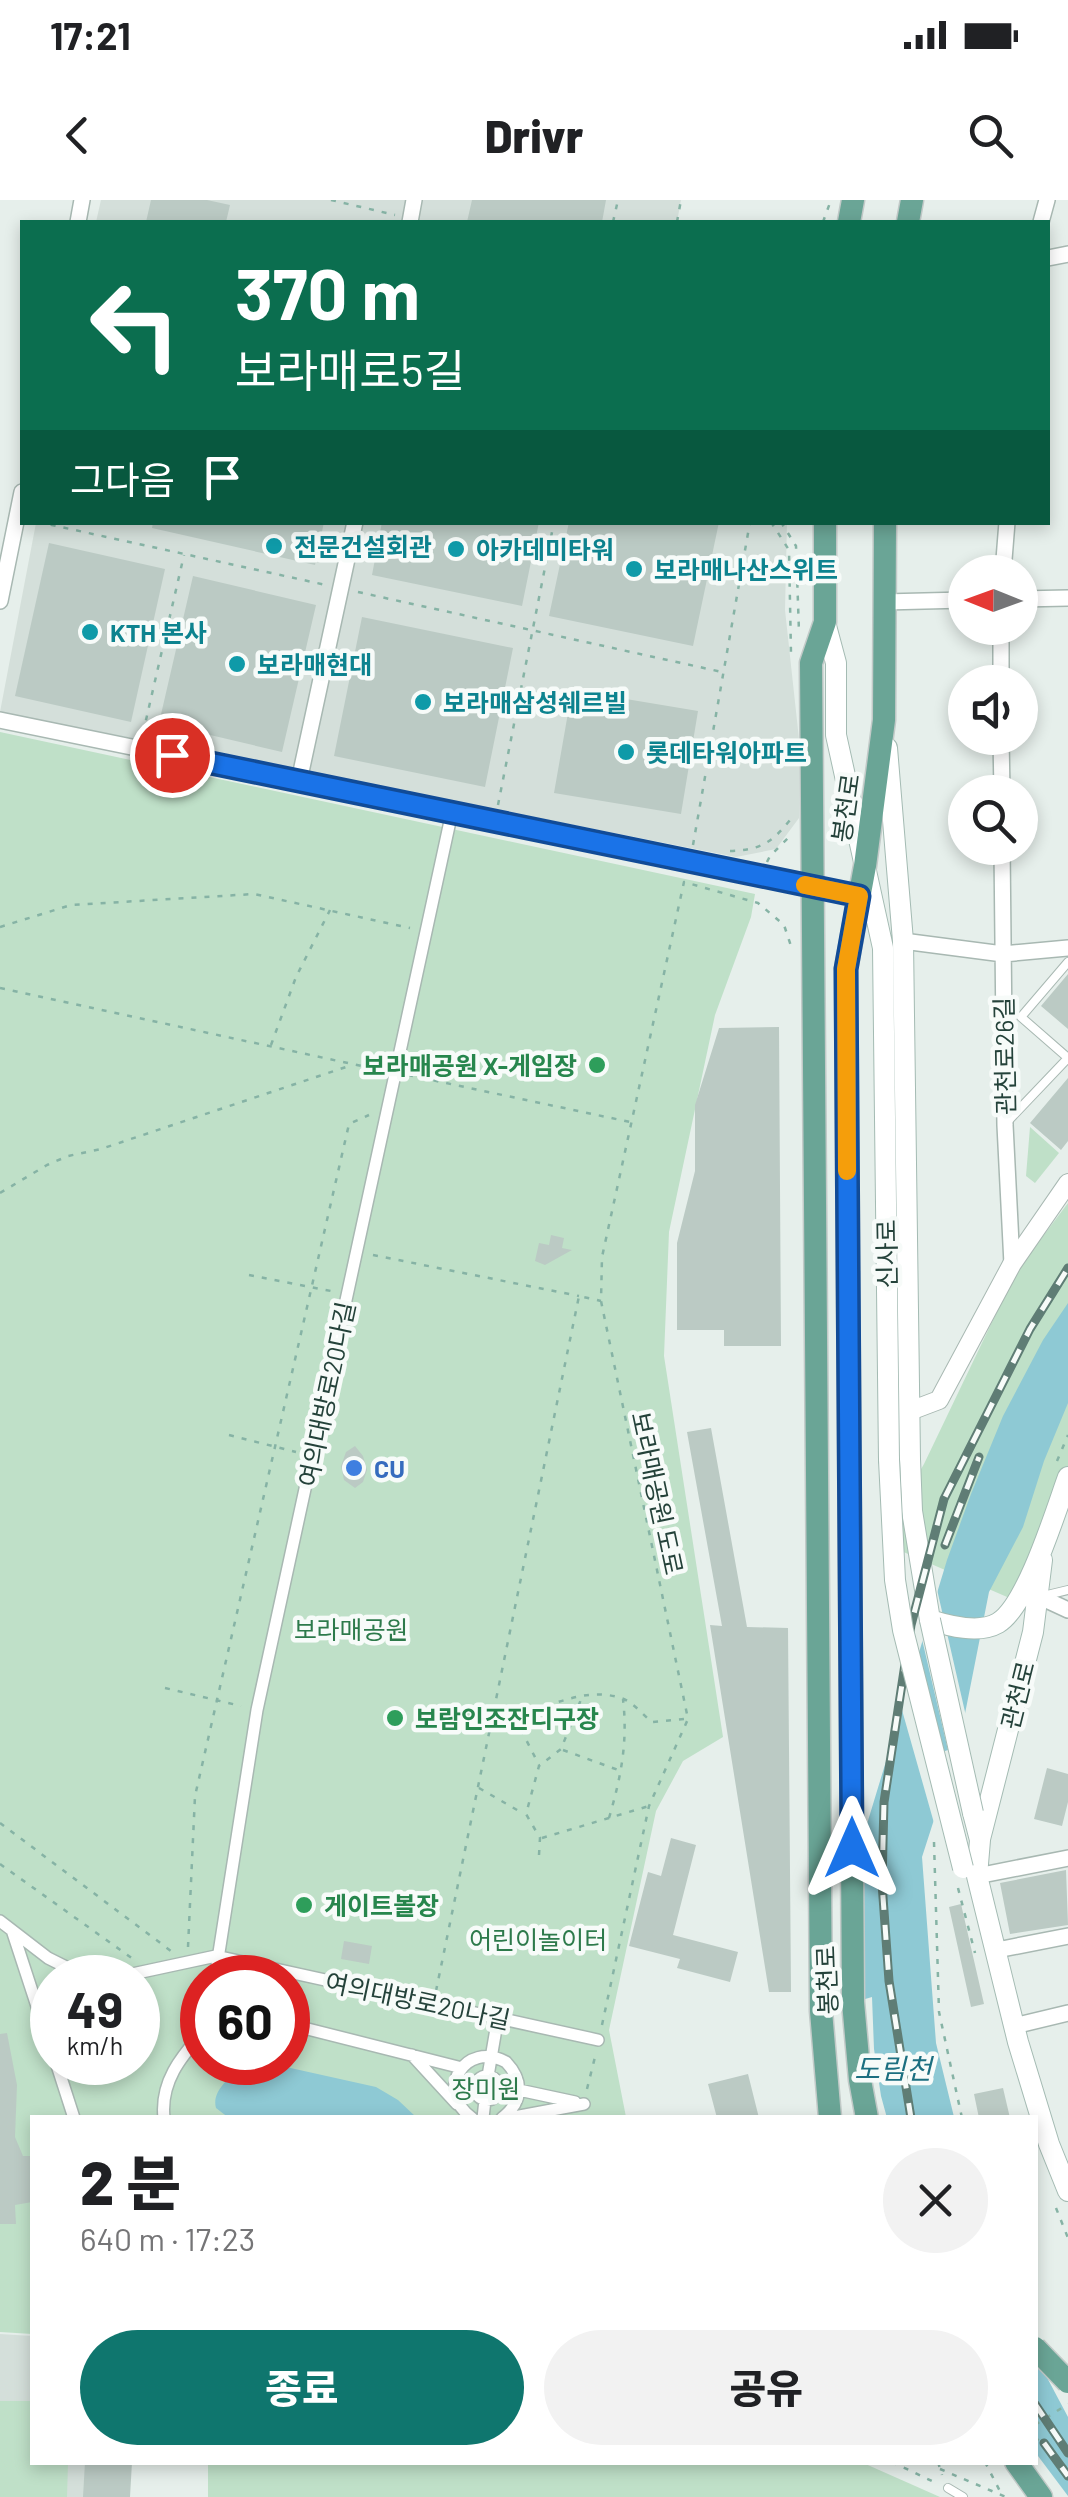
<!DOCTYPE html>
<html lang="ko">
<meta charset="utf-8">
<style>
body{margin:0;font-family:Barlow,"Noto Sans KR",sans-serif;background:#f2f2f2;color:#202124;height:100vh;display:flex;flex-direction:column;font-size:38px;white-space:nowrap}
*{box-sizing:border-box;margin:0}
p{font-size:32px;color:#757577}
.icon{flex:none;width:55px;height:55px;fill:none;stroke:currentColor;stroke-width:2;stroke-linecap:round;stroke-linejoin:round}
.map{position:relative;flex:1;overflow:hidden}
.details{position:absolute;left:30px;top:1915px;width:1008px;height:350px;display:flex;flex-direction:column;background:#fff;border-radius:0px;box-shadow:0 5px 15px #0003}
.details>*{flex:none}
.hud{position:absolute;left:20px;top:20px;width:1030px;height:305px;border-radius:0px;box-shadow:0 5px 15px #0003;background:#0b6e4f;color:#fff;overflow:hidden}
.needle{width:65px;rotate:271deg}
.fabs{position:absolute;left:948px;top:355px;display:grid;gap:20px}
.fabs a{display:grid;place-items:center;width:90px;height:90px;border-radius:50%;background:#fff;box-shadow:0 5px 15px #0003;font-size:50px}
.speed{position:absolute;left:30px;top:1755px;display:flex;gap:20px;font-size:50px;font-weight:700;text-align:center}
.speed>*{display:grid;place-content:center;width:130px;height:130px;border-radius:50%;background:#fff;box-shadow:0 5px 15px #0003;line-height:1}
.speed small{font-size:25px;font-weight:400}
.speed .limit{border:15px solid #d22;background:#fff;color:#111}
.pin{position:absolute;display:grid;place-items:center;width:85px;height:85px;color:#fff;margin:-42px;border:5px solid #fff;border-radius:50%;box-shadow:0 2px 10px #0007}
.me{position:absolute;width:110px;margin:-55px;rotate:0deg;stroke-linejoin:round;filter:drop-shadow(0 0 8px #0008)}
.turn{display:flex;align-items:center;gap:35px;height:210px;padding:0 50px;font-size:45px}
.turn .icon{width:130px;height:130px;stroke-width:2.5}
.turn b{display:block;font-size:70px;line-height:85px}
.then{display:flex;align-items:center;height:95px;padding:0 50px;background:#0003;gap:20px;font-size:38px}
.round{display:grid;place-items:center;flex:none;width:105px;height:105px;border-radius:52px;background:#f2f2f2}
.overview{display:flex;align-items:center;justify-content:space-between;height:170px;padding:0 50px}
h1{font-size:60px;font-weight:800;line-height:75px}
.action{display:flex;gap:20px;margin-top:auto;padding:20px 50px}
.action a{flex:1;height:115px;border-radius:60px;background:#0f766e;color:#fff;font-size:40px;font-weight:800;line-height:115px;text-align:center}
.action a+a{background:#f2f2f2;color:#202124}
.status{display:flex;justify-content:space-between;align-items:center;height:70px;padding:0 50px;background:#fff;direction:ltr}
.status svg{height:28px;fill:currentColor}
header{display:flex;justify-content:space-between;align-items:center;height:130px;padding:0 50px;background:#fff;font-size:45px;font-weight:800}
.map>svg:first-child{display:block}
</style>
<div class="status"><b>17:21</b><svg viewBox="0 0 49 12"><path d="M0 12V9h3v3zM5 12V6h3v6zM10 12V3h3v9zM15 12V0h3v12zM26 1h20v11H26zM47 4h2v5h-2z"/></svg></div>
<header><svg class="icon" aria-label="back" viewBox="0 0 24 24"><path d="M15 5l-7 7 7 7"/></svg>Drivr<svg class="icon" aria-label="search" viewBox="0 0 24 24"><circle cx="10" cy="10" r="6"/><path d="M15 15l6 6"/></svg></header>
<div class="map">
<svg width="1068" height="2297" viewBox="0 0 1068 2297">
<rect width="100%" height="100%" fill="#e6efeb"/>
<!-- built -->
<path fill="#d4dfda" d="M101,0H681L677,22H96Z
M36,323H787L785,410L799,539V618L776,649L736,657L0,512Z
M0,2134L32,2136V2262L87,2263L86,2297H0Z"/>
<!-- green -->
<path fill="#bfe0c8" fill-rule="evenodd" d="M0,532L755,694L751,717L715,815L669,1032L664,1156L723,1537L683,1561L656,1611L609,1830L626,1917L32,1918V2134L0,2132ZM52,1778H138V1862H52ZM202,1778H288V1862H202Z
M1030,927L1059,953L1035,983L1026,976Z
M1068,1003V1276L1030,1407L899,1350L901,1303L924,1264L1016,1072Z
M0,2201H32V2262L68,2263L67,2297H0Z
M208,2262H861L940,2297H208Z"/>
<!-- water -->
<path fill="#8ec9d4" d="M1068,1103V1203L1044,1261L1023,1327L989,1392L960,1539L922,1657L936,1843L954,1917L851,1918L854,1698L867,1624L947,1360L971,1294L1003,1216L1043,1140Z
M268,1863L376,1887L398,1900L416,1917L229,1918L216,1908C211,1890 232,1876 244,1864Z
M1035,2155L1068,2217V2296L1035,2252Z"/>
<!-- pier -->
<path fill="#e6efeb" d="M936,1385L968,1525L936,1630L900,1503L915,1457L942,1552L948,1550L921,1435Z
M872,1797L874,1849L881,1896L887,1918H846L839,1862L838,1807Z"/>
<!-- building -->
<path fill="#bbcac4" d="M151,0H207L230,5L226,22H146Z
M472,0H606L602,22H467Z
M153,322H324L315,365L152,328Z
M382,322H539L522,406L372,375Z
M569,322H719L693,446L549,416Z
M49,343L165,369L131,522L15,496Z
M193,376L316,405L282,552L159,523Z
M362,417L513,448L485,587L334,556Z
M572,490L698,511L681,614L554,593Z
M1068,774V829L1041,806Z
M779,827L781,1146H724V1130H677V1043L695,971V905L719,828Z
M1068,878V941L1061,950L1030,923Z
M551,1035L564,1038L562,1048L572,1050L545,1065L535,1061L539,1043L549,1045Z
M711,1228L747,1427L788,1428L791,1792H769L710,1425L722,1426L687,1232Z
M355,1246L363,1256L367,1270L363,1282L355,1288L344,1280L341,1266L346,1252Z
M1047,1568L1068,1574V1602L1062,1626L1034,1619Z
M671,1638L696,1645L673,1735L738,1752L730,1782L677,1768L680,1759L629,1746L648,1672L661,1676Z
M1066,1670L1068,1725L1010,1734L1000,1683Z
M961,1704L984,1804L971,1807L949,1707Z
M344,1741L372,1746L369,1764L341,1759Z
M7,1833L17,1885L15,1937L23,1956H32V2002L15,2005L16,2024H0V1834Z
M748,1874L759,1918H717L708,1884Z
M1003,1888L1010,1918H979L974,1894Z
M85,2262H132L130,2297H83Z"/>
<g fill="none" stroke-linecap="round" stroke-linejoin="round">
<defs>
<path id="service" d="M1008,921L1068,858L1021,817L1068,762
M1043,1396L1068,1390
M948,2288L963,2297"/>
<path id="pedestrian" d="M0,1721L48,1758L72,1770L97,1775L123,1776L216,1756L598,1840
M13,1733L52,1852
M215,1778L257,1510L452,612
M288,1824L462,1868
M412,1855L457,1904
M56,1862L74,1918
M475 1888a12 12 0 1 1 24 0a12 12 0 1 1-24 0Z
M488,1876L498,1817
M519,1890L575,1902
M164,1918C160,1882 181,1857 202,1833
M472,1918C434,1891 465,1840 506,1862C524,1881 523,1902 502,1918
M483,1918L485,1900
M508,1918L584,1904"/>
<path id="minor" d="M78,22L82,0
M410,22L414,0
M1041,22L1047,0
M1048,58L1068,54
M1003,372L1007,322
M1020,399L1068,398
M0,401L22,292
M884,402L965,400
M1001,428V482
M0,520L868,698
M1001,538L1002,592
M299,581L355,322
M1002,648L1005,925L1012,1064
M903,741L1003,754L1068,748
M1040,1397L1068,1410
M977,1676L1068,1658
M997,1750L1068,1736
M1014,1826L1068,1813"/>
<path id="tertiary" d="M910,1211L939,1200L1012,1064L1068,983"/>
<path id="secondary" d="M825,422L836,463V535L883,748L889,1260
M887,548L903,741L910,1259L912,1311L930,1420C949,1426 979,1434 998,1423C1027,1406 1056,1310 1068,1277
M973,1613L980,1640L977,1676L1018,1842L1049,1944L1068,1991
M980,1639L1033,1432L1042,1360"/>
<path id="primary" d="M849,22L853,0
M908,22L912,0
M825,322V422L811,463L821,1811L830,1918
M867,1918L860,1880L853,1802L846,769L865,666L884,520L885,322
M1016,2262L1041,2297"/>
</defs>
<!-- service casing -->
<use href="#service" stroke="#a8b8b2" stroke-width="10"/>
<!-- pedestrian casing -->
<use href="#pedestrian" stroke="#a8b8b2" stroke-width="14"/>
<!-- minor casing -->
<use href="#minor" stroke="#a8b8b2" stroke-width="18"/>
<!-- tertiary casing -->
<use href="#tertiary" stroke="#a8b8b2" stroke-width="20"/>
<!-- secondary casing -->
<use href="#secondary" stroke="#a4bbb3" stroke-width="22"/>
<!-- primary casing -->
<use href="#primary" stroke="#c2cac8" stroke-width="25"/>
<!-- path -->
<path stroke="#86b3a5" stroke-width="2.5" stroke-dasharray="5 8" stroke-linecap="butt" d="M331,0L395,15
M613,22L618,0
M677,22L681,0
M823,22L831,0
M38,322L326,385
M771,322L789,350L791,454
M781,322L796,346L799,432
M358,392L722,472
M143,533L184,355
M498,605L554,322
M693,645L750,322
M730,651C759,650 771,644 790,620
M767,662L770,656L791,635
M0,727L71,705L254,694L410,728
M0,788L380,870
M271,845L296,777L330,710
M408,875L630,922
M0,993L47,965L68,956L101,949L352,865
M373,1055L579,1096
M249,1075L331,1091
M229,1235L296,1252
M1057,1261L1068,1235
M165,1488L241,1506
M496,1518C539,1516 577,1484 621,1498C632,1501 643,1515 652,1522L685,1519
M515,1518L539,1565
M563,1550L621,1571
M479,1588L524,1614
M609,1618C621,1577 628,1542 623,1499
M0,1623L171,1751
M542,1638L649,1606
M934,1642L939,1812L962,1918
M539,1655L540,1638L526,1614L539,1566L561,1549L582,1497
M0,1664L133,1759
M958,1688L975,1753
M188,1747L195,1596L349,924L369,915
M436,1791L579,1096L601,1101
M602,1825L649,1606L688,1519L601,1101L602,1057L684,682L758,703L784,725L792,749
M587,1889L596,1853
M1056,2008L1068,2038
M1035,2225L1068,2204
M1035,2237L1066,2267L1068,2265
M892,2262L934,2282
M938,2262L942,2275
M940,2269L1006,2297"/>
<!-- service -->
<use href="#service" stroke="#fff" stroke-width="8"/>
<!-- pedestrian -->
<use href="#pedestrian" stroke="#fff" stroke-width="11"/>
<!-- minor -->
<use href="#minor" stroke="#fff" stroke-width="15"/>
<!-- tertiary -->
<use href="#tertiary" stroke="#fff" stroke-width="18"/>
<!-- secondary -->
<use href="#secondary" stroke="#fff" stroke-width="20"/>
<!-- primary -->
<use href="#primary" stroke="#6aa596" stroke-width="22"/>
<defs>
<path id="rail" d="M945,1345L979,1257
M911,1918L889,1781L882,1683L884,1602L911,1425L944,1299L1030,1129L1068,1068
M1035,2204L1068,2253
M1044,2243L1068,2276"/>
</defs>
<!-- rail casing -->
<use href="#rail" stroke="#5f7d75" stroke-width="9"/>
<!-- rail -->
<use href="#rail" stroke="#f7fbf9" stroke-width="5" stroke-dasharray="15" stroke-linecap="butt"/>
<defs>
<path id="secondary-bridge" d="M889,1260L895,1380L903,1430L963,1668
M930,1420L973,1613"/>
<path id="primary-bridge" d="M1035,2148L1068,2182"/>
</defs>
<!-- secondary-bridge casing -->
<use href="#secondary-bridge" stroke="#a4bbb3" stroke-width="22" stroke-linecap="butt"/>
<!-- primary-bridge casing -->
<use href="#primary-bridge" stroke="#c2cac8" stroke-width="25" stroke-linecap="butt"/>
<!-- path-bridge -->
<path stroke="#86b3a5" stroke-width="2.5" stroke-dasharray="5 8" stroke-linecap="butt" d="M985,2262L1003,2297"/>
<!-- secondary-bridge -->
<use href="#secondary-bridge" stroke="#fff" stroke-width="20"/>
<!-- primary-bridge -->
<use href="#primary-bridge" stroke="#6aa596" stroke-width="22"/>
</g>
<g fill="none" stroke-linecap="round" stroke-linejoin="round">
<defs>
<path id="route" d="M172,555L859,696L846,769L852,1648"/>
</defs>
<!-- route casing -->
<use href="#route" stroke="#114b97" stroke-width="25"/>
<!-- route -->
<use href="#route" stroke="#1a73e8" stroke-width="18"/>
<!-- slow -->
<path stroke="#f59e0b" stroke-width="18" d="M805,685L859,696L846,769L847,971"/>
</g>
<!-- markers -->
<g fill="#0f9aa8" stroke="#f7fbf9" stroke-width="4">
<circle cx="274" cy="346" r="10"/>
<circle cx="456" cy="349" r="10"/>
<circle cx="634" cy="369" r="10"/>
<circle cx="90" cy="432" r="10"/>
<circle cx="237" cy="464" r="10"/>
<circle cx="423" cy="502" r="10"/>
<circle cx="626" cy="552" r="10"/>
</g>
<g fill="#2e9e5b" stroke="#f7fbf9" stroke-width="4">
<circle cx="597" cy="865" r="10"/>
<circle cx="395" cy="1518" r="10"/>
<circle cx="304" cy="1705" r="10"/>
</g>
<circle fill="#3f7fe0" stroke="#f7fbf9" stroke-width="4" cx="354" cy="1268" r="10"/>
<g text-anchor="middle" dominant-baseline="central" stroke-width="9" stroke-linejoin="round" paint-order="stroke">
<!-- culture labels -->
<g font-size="25" font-weight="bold" fill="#0d838f" stroke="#f7fbf9" text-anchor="start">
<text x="294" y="346">전문건설회관</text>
<text x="476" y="349">아카데미타워</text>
<text x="654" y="369">보라매나산스위트</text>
<text x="110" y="432">KTH 본사</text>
<text x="257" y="464">보라매현대</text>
<text x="443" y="502">보라매삼성쉐르빌</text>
<text x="646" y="552">롯데타워아파트</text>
</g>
<!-- street labels -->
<g font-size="25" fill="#24423a" stroke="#f7fbf9">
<text transform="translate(845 608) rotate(-82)">봉천로</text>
<text transform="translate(1004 856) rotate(-91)">관천로26길</text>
<text transform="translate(886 1054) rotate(-91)">신사로</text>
<text transform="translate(326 1194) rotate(-78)">여의대방로20다길</text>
<text transform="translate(658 1293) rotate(78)">보라매공원 도로</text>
<text transform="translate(1017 1495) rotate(-76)">관천로</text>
<text transform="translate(826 1780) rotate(-92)">봉천로</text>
<text transform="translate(418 1800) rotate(12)">여의대방로20나길</text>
</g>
<!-- leisure labels -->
<g font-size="25" font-weight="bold" fill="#27864d" stroke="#f7fbf9" text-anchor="start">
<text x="577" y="865" text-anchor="end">보라매공원 X-게임장</text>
<text x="415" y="1518">보람인조잔디구장</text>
<text x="324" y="1705">게이트볼장</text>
</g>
<!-- shop labels -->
<g font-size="25" font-weight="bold" fill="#366cbe" stroke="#f7fbf9" text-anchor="start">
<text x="374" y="1268">CU</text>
</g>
<!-- park labels -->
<g font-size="25" fill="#2d7a4b" stroke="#f7fbf9">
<text x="351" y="1429">보라매공원</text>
<text x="538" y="1739">어린이놀이터</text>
<text x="486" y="1888">장미원</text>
</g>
<!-- water labels -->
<g font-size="28" font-style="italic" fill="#1c6f80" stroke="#f7fbf9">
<text x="893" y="1868">도림천</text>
</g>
</g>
</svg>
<div class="fabs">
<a><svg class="needle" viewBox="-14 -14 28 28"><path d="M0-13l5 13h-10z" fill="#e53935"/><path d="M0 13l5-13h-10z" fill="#757577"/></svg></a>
<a><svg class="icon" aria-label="sound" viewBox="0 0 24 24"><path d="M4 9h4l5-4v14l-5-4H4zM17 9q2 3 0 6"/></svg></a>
<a><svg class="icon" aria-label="search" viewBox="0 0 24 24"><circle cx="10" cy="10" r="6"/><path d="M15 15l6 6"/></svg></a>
</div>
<div class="speed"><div>49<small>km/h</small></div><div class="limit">60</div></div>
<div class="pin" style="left:172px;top:555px;background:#d93025"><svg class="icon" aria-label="arrive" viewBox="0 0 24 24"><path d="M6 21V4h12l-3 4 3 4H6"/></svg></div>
<svg class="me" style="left:852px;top:1648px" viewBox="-20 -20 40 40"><path d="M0-17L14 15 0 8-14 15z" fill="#1a73e8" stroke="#fff" stroke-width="4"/></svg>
<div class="hud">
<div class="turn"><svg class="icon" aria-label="left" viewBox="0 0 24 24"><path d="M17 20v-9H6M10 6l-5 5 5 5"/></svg><div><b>370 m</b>보라매로5길</div></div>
<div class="then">그다음<svg class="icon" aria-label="arrive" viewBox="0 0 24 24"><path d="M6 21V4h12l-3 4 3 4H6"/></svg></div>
</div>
<section class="details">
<div class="overview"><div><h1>2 분</h1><p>640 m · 17:23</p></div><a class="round"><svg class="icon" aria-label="close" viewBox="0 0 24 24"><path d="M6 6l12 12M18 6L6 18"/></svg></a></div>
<div class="action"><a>종료</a><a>공유</a></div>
</section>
</div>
